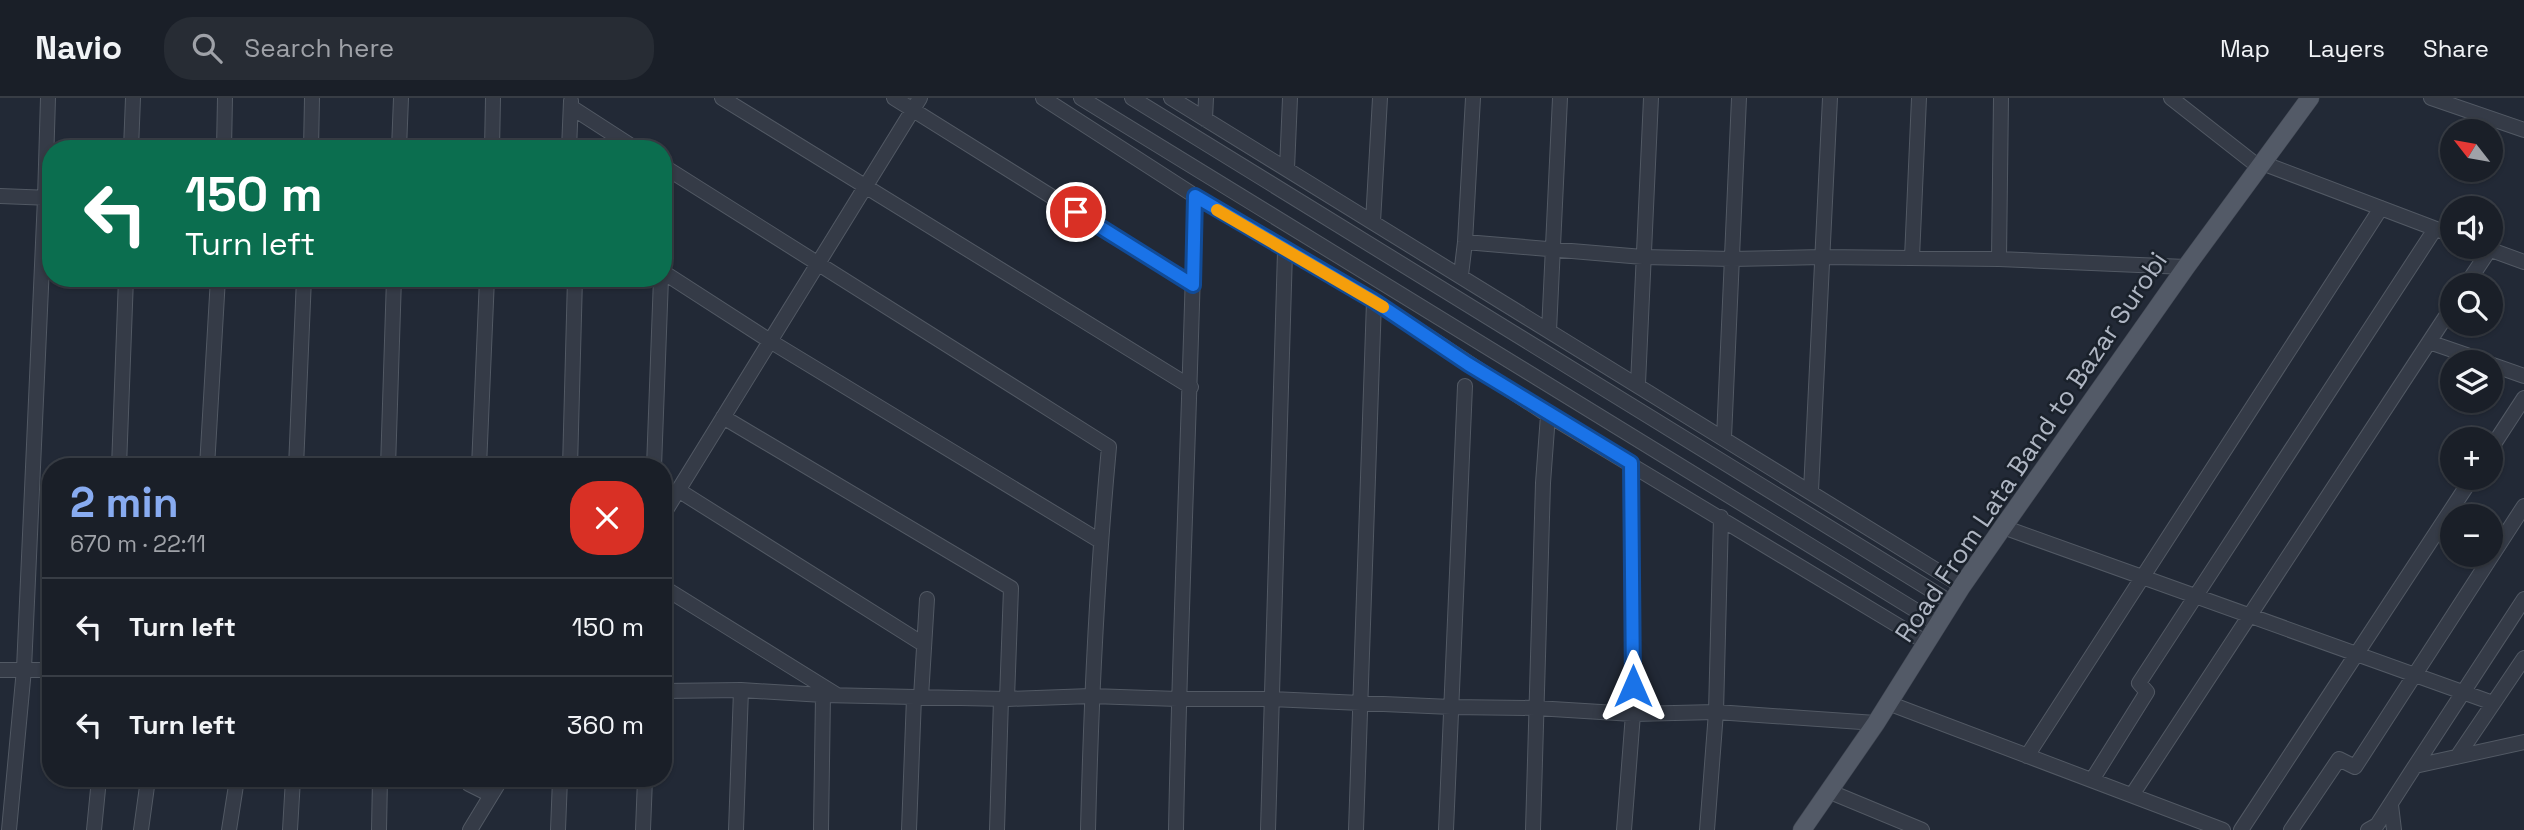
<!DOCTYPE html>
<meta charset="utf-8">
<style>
body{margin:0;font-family:"Space Grotesk",sans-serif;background:#272c34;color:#f1f3f6;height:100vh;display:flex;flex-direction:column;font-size:26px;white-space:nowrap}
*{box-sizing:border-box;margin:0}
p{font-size:23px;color:#9fa2a8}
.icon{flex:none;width:38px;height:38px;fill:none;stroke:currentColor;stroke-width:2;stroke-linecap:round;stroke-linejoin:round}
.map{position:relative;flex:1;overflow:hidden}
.side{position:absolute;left:42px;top:360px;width:630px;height:329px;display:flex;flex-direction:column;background:#1a1f28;border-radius:28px;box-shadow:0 2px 5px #0004,0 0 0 2px #383d45}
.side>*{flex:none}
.guide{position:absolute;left:42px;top:42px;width:630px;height:147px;border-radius:28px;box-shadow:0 2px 5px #0004,0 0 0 2px #383d45;background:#0b6e4f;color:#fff;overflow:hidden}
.needle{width:46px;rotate:301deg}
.tools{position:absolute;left:2440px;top:21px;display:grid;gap:14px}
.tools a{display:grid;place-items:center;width:63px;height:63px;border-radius:50%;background:#1a1f28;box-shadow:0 2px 5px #0004,0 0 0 2px #383d45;font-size:35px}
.pin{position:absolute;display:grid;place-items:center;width:60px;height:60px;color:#fff;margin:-30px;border:4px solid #fff;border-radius:50%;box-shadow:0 2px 7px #0007}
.me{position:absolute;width:77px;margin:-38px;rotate:0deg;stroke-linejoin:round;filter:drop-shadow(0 0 5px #0008)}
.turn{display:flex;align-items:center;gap:24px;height:147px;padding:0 28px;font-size:32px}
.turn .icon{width:91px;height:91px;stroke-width:2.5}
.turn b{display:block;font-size:49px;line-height:60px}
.round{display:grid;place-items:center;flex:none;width:74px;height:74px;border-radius:28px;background:#272c34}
.headline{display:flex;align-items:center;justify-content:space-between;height:119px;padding:0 28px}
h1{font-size:42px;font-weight:600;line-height:52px;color:#88abf0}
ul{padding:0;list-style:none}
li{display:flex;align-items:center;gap:21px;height:98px;padding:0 28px;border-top:2px solid #383d45}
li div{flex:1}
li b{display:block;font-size:26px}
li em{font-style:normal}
header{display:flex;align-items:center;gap:42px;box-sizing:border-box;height:98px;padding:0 35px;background:#1a1f28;border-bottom:2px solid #383d45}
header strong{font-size:33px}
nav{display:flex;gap:38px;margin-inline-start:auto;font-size:24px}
.search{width:490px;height:63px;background:#272c34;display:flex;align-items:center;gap:18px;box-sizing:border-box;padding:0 24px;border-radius:28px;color:#9fa2a8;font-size:26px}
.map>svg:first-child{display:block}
</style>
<header>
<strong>Navio</strong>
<div class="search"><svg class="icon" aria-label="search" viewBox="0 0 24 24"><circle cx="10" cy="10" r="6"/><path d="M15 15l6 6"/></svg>Search here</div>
<nav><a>Map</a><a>Layers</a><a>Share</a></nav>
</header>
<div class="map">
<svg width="2524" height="732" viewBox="0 0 2524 732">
<rect width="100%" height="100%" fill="#222936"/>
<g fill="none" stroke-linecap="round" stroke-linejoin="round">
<defs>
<path id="minor" d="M722,0L1191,289
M894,0L1193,187
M1043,0L1195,98L1374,203L1548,317L1927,545
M1081,0L1938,526
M1132,0L1952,505
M1171,0L1962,488
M2171,0L2259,69
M2431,0L2524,32
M571,9L636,51
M1205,21L1206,0
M131,51L133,0
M224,51L225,0
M311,51L312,0
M399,51L401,0
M492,51L493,0
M569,51L571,3
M2262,65L2452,137
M663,68C812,163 961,255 1109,349C1097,477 1091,604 1088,732
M1287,71L1290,0
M0,98L51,100
M1373,124L1380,0
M1465,144L1643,159L1732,161L1822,159L1999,161L2186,169
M2483,149L2524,164
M1912,160L1919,0
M1999,161L2001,0
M663,174L770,243L1100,443
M1461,177L1465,144L1473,0
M2466,187L2490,151
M1549,233L1560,0
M2429,244L2487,264
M2490,266L2524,278
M1638,286L1651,0
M723,319L1011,490L1007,601
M1724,340L1739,0
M2490,352L2524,300
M119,369L126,180
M207,369L218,180
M296,369L304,180
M388,369L394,180
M479,369L487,180
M570,369L575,180
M654,369L661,180
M678,392L923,546
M1811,393L1830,0
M663,417L920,0
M2003,429L2493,605
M663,489L837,597
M0,572H51
M663,593L741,592L823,597L1007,601L1091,598L1178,601H1271L1451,609L1536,610L1633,616L1716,614L1876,625
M921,599L927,501
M1888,605L2223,732
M2027,658L2381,110
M2457,659L2524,560
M2415,668L2524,501
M469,681V686L491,697
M2092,682L2147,594L2139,585L2435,131
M1828,693L1922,732
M2132,697L2452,209
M2391,707L2394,732
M9,732L24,571L45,100L48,0
M94,732L99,681
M141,732L148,681
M229,732L237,681
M290,732L293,681
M379,732L380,681
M470,732L501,681
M558,732L560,681
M643,732L645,681
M736,732L741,592
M821,732L823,597
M909,732L914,599
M997,732L1001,601
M1176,732C1180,521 1190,310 1195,98
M1268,732L1285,153
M1356,732L1374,203
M1446,732L1465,288
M1533,732L1543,385L1548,317
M1624,732L1633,616L1631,365
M1707,732L1716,614L1721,419
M2241,732L2472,380
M2291,732L2339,661L2355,669L2524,408
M2368,732L2377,727L2415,668L2524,644"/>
<path id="major" d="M1802,732L1876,625L1962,488L2003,429L2186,169L2310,0"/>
</defs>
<!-- minor casing -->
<use href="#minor" stroke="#525964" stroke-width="16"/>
<!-- major casing -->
<use href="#major" stroke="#3e4450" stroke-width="19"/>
<!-- minor -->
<use href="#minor" stroke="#353b47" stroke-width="14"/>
<!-- major -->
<use href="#major" stroke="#535a67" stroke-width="18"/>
</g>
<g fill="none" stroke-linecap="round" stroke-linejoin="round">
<defs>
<path id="route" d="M1076,114L1193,187L1195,98L1374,203L1468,266L1631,365L1633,588"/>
</defs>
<!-- route casing -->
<use href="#route" stroke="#114b97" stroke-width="18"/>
<!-- route -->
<use href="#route" stroke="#1a73e8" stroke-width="12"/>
<!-- slow -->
<path stroke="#f59e0b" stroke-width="12" d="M1217,112L1383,209"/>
</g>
<g text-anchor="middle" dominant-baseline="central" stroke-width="5" stroke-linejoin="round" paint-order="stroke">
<!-- street labels -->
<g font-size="26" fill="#afb6c3" stroke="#1a212b">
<text transform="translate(2031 349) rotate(-56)">Road From Lata Band to Bazar Surobi</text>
</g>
</g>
</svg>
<div class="tools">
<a><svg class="needle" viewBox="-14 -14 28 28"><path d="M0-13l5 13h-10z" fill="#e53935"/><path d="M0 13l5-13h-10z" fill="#9fa2a8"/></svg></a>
<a><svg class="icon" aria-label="sound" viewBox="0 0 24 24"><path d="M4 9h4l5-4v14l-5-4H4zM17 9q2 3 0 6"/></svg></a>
<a><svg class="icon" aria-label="search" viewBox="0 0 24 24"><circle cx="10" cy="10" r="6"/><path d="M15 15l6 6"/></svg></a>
<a><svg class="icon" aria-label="layers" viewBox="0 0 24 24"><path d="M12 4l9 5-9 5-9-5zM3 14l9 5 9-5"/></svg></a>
<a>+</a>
<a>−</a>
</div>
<div class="pin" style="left:1076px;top:114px;background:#d93025"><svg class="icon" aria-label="arrive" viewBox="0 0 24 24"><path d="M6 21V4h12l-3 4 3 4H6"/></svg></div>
<svg class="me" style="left:1633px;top:588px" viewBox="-20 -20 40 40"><path d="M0-17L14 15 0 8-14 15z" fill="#1a73e8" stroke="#fff" stroke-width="4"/></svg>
<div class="guide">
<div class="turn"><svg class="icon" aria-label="left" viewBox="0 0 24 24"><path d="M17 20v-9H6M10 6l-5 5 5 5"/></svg><div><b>150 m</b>Turn left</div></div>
</div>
<section class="side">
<div class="headline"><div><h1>2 min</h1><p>670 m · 22:11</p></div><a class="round" style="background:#d93025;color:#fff"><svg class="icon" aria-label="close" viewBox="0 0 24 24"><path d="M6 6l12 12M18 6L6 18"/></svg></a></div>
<ul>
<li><svg class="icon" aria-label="left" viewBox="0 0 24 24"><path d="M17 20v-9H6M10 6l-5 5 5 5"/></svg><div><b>Turn left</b></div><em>150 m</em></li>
<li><svg class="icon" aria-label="left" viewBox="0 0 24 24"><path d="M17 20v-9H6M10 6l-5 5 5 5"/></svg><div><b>Turn left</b></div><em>360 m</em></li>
</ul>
</section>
</div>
